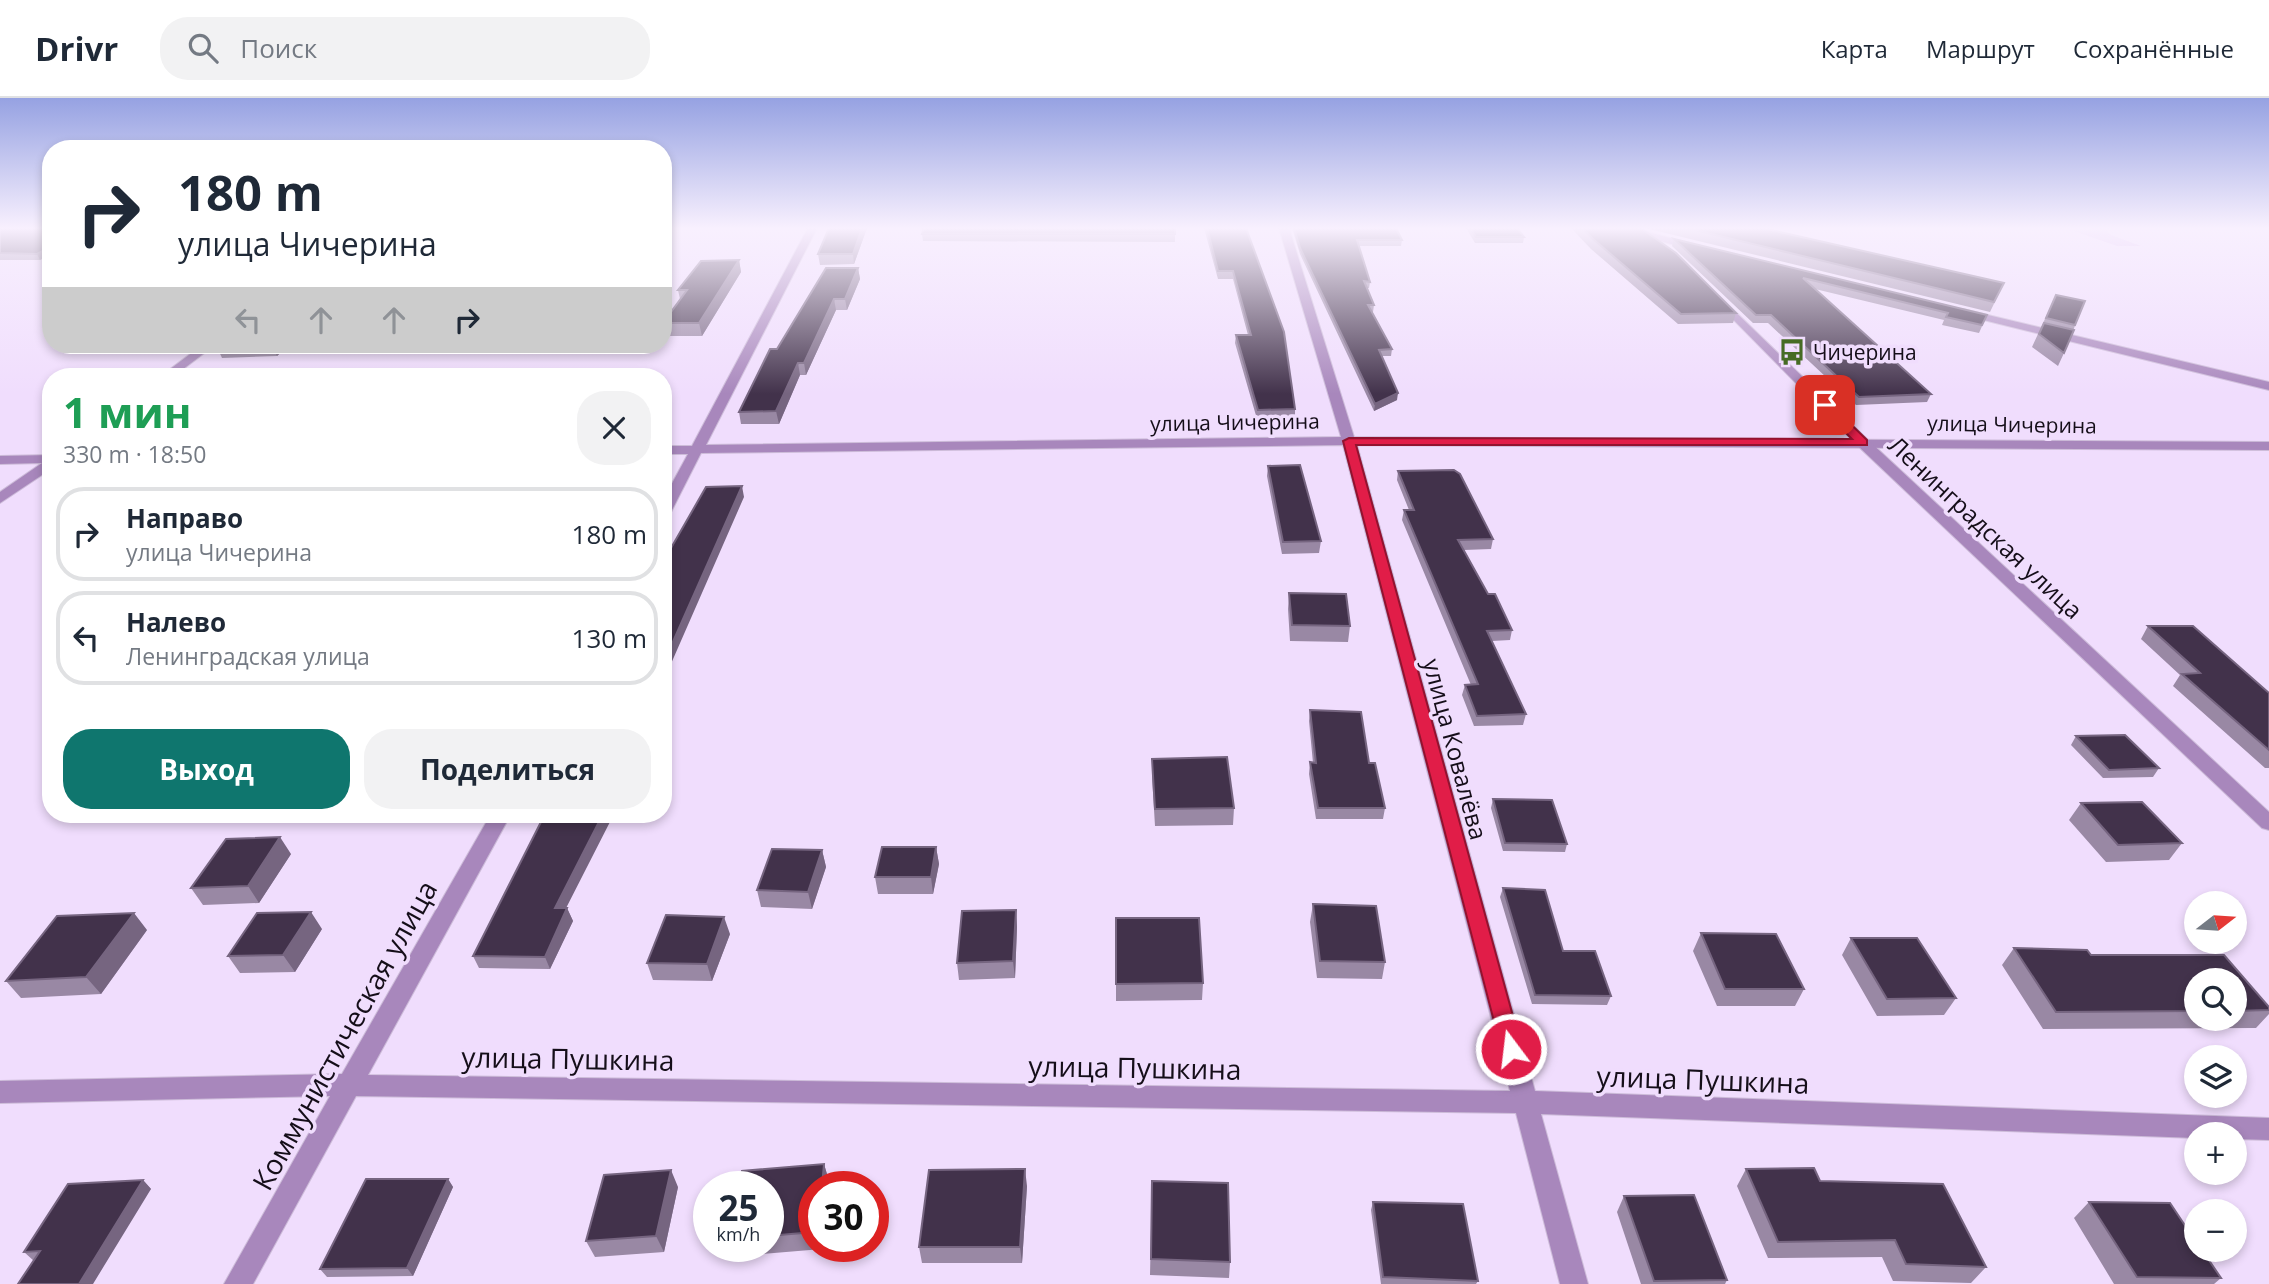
<!DOCTYPE html>
<html lang="ru">
<meta charset="utf-8">
<style>
body{margin:0;font-family:"Open Sans",sans-serif;background:#f2f2f3;color:#1f2937;height:100vh;display:flex;flex-direction:column;font-size:26px;white-space:nowrap}
*{box-sizing:border-box;margin:0}
p{font-size:23px;color:#747a83}
.icon{flex:none;width:38px;height:38px;fill:none;stroke:currentColor;stroke-width:2;stroke-linecap:round;stroke-linejoin:round}
.map{position:relative;flex:1;overflow:hidden}
.panel{position:absolute;left:42px;top:270px;width:630px;height:455px;display:flex;flex-direction:column;background:#fff;border-radius:28px;box-shadow:0 4px 10px #0003}
.panel>*{flex:none}
.banner{position:absolute;left:42px;top:42px;width:630px;height:214px;border-radius:28px;box-shadow:0 4px 10px #0003;background:#fff;color:#1f2937;overflow:hidden}
.needle{width:46px;rotate:73deg}
.fabs{position:absolute;left:2184px;top:793px;display:grid;gap:14px}
.fabs a{display:grid;place-items:center;width:63px;height:63px;border-radius:50%;background:#fff;box-shadow:0 4px 10px #0003;font-size:35px}
.speed{position:absolute;left:693px;top:1073px;display:flex;gap:14px;font-size:35px;font-weight:700;text-align:center}
.speed>*{display:grid;place-content:center;width:91px;height:91px;border-radius:50%;background:#fff;box-shadow:0 4px 10px #0003;line-height:1}
.speed small{font-size:18px;font-weight:400}
.speed .limit{border:10px solid #d22;background:#fff;color:#111}
.pin{position:absolute;display:grid;place-items:center;width:60px;height:60px;color:#fff;margin:-30px;border-radius:14px;box-shadow:0 4px 10px #0006}
.me{position:absolute;width:77px;margin:-38px;rotate:345deg;stroke-linejoin:round;filter:drop-shadow(0 0 5px #0008)}
.turn{display:flex;align-items:center;gap:24px;height:147px;padding:0 21px;font-size:32px}
.turn .icon{width:91px;height:91px;stroke-width:2.5}
.turn b{display:block;font-size:49px;line-height:60px}
.lanes{display:flex;align-items:center;height:66px;padding:0 21px;background:#0003;justify-content:center;gap:35px;direction:ltr}
.lanes .off{opacity:.35}
.round{display:grid;place-items:center;flex:none;width:74px;height:74px;border-radius:28px;background:#f2f2f3}
.summary{display:flex;align-items:center;justify-content:space-between;height:119px;padding:0 21px}
h1{font-size:42px;font-weight:700;line-height:52px;color:#1e9e55}
.action{display:flex;gap:14px;margin-top:auto;padding:14px 21px}
.action a{flex:1;height:80px;border-radius:28px;background:#0f766e;color:#fff;font-size:28px;font-weight:700;line-height:80px;text-align:center}
.action a+a{background:#f2f2f3;color:#1f2937}
ul{padding:0;list-style:none}
li{display:flex;align-items:center;gap:21px;height:94px;margin:0 14px 10px;padding:0 7px;border:4px solid #e0e1e3;border-radius:28px}
li div{flex:1}
li b{display:block;font-size:26px}
li em{font-style:normal}
header{display:flex;align-items:center;gap:42px;box-sizing:border-box;height:98px;padding:0 35px;background:#fff;border-bottom:2px solid #e0e1e3}
header strong{font-size:33px}
nav{display:flex;gap:38px;margin-inline-start:auto;font-size:24px}
.search{width:490px;height:63px;background:#f2f2f3;display:flex;align-items:center;gap:18px;box-sizing:border-box;padding:0 24px;border-radius:28px;color:#747a83;font-size:26px}
.map>svg:first-child{display:block}
</style>
<header>
<strong>Drivr</strong>
<div class="search"><svg class="icon" aria-label="search" viewBox="0 0 24 24"><circle cx="10" cy="10" r="6"/><path d="M15 15l6 6"/></svg>Поиск</div>
<nav><a>Карта</a><a>Маршрут</a><a>Сохранённые</a></nav>
</header>
<div class="map">
<svg width="2269" height="1186" viewBox="0 0 2269 1186">
<rect width="100%" height="100%" fill="#f0ddfd"/>
<!-- green -->
<path fill="#d8b3ef" d="M2115,130L2106,132L2111,137L2141,148H2117L2071,132Z"/>
<g fill="none" stroke-linecap="round" stroke-linejoin="round">
<defs>
<path id="minor" d="M808,130H817L706,347L1341,339L1279,130H1289L1354,339L2269,344V352L1357,347L1535,993L2269,1020V1042L2235,1041V1036H2196V1040L1541,1016L1588,1186H1560L1516,1015L356,998L253,1186H224L330,998L0,1005V983L342,976L491,716H511L368,977L1510,993L1343,347L701,355L670,416L663,420V402L688,356H663V348H692Z
M1644,133L1697,147L1699,149L1694,152L1641,138L1639,136Z
M1963,211L2269,284V292L1959,216L1958,214Z
M202,247H215L174,278H161Z
M51,357V371L0,405V394L42,365L0,366V358Z"/>
<path id="tertiary" d="M1719,198L1868,342L2269,714V732L2262,730L1858,348L1715,203L1714,201Z"/>
</defs>
<!-- minor casing -->
<use href="#minor" stroke="#cdbcd9" stroke-width="2"/>
<!-- tertiary casing -->
<use href="#tertiary" stroke="#cdbcd9" stroke-width="2"/>
<!-- minor -->
<use href="#minor" fill="#a887bc" fill-rule="evenodd"/>
<!-- tertiary -->
<use href="#tertiary" fill="#a887bc" fill-rule="evenodd"/>
</g>
<!-- wall -->
<path fill="#9988a4" fill-rule="evenodd" d="M0,130H51L40,162H0Z
M829,130H867L854,166L820,167L818,156Z
M1204,130H1246L1295,311V320L1257,321L1235,245L1236,237H1248L1233,181H1218Z
M1292,130H1396L1402,142L1401,148H1359L1370,184L1369,190H1366L1374,207L1373,214H1371L1392,251L1391,258H1382L1397,302L1374,313L1300,156Z
M1466,130H1517L1524,139L1523,145H1475Z
M1571,130H1641L1736,215L1733,225L1678,226L1591,151Z
M1645,130H1762L2004,185L1990,214Z
M922,136H1175V144L923,143Z
M1674,141L1987,217L1979,235L1942,227L1944,222L1815,191L1931,296L1927,304L1856,307L1768,225H1753L1672,148Z
M739,162L741,174L702,238H667L663,225L680,201L678,192Z
M858,170L860,181L847,212H836L806,277H800L779,326H741L739,314L777,251Z
M2056,197L2085,203L2064,255L2058,268L2032,249Z
M220,247H289L277,258L222,260L217,249Z
M1268,368L1321,443L1319,455L1282,456L1267,378Z
M1398,373L1493,441L1491,451L1464,452L1488,496L1512,532L1510,542L1492,543L1526,616L1523,627L1474,628L1462,597L1465,587H1471L1402,422L1404,412H1409L1397,382Z
M1289,495L1350,528L1348,544L1290,543L1288,511Z
M2148,528L2269,595V670H2265L2173,588L2180,577L2141,541Z
M1310,612L1369,665L1385,710L1383,721H1316L1309,676L1310,664L1313,665L1309,623Z
M2076,638L2159,670L2153,679L2103,680L2071,647Z
M1152,661L1234,710L1233,727L1155,728L1152,678Z
M1493,701L1567,746L1565,754L1503,753L1491,710Z
M2081,705L2182,745L2169,762L2106,764L2069,722Z
M936,749L939,766L933,796H878L875,779Z
M822,752L826,769L812,811L761,809L757,792Z
M291,756L259,805L203,807L191,790Z
M1503,790L1563,853L1611,898L1607,907L1532,906L1500,799Z
M1313,806L1385,864L1382,881L1317,880L1310,824Z
M566,810H567L573,823L550,871L479,870L473,858Z
M1016,812L1017,829L1015,880L959,882L957,865Z
M1116,820L1203,885L1202,902L1116,903Z
M322,831L295,874L240,875L228,858Z
M147,832L101,896L21,900L6,883Z
M1701,835L1804,891L1795,908H1717L1693,853Z
M730,836L712,883L653,882L647,865Z
M1851,840L1956,900L1944,917L1877,918L1842,857Z
M2014,850L2087,852L2091,857H2224L2269,909V916L2256,930L2043,931L2002,867ZM2196,882H2235V920H2196Z
M824,1066L829,1083L814,1088V1148H822V1151L737,1158L733,1148H768V1088Z
M1746,1071L1820,1083L1986,1169L1971,1185L1893,1183L1882,1159L1768,1160L1737,1088Z
M448,1081L453,1089L413,1178L327,1179L320,1171Z
M143,1082L151,1091L34,1163L24,1154Z
M1152,1083L1230,1164L1229,1180L1150,1177Z
M1027,1088L1022,1165H922L919,1149Z
M678,1089L664,1154L595,1159L586,1143Z
M1624,1098L1727,1182L1725,1186H1641L1617,1114Z
M1373,1104L1478,1183L1476,1186H1381L1371,1112Z
M2089,1104L2221,1180L2214,1186H2114L2074,1120Z"/>
<!-- shaded-wall -->
<path fill="#766580" d="M862,130H867L854,166L853,156Z
M51,149V157L40,162L37,156Z
M739,162L741,174L702,238L699,225Z
M858,170L860,181L847,212L845,201Z
M834,201L836,212L806,277L804,265Z
M273,247H289L277,258L272,248Z
M798,265L800,277L779,326L776,313Z
M1398,295L1397,302L1374,313L1375,306Z
M742,388L744,399L663,584V566Z
M603,716H614L560,822L555,810Z
M280,739L291,756L259,805L248,788Z
M936,749L939,766L933,796L931,779Z
M822,752L826,769L812,811L808,794Z
M567,810L573,823L550,871L545,859Z
M1016,812L1017,829L1015,880L1013,863Z
M311,814L322,831L295,874L283,857Z
M134,815L147,832L101,896L86,879Z
M724,819L730,836L712,883L707,866Z
M824,1066L829,1083V1088H822Z
M1025,1071L1027,1088L1022,1165L1020,1149Z
M671,1072L678,1089L664,1154L656,1138Z
M448,1081L453,1089L413,1178L407,1170Z
M143,1082L151,1091L93,1186H79Z"/>
<!-- building -->
<path fill="#42324b" stroke="#766580" stroke-width="2" d="M0,130H51V149L37,156L0,155Z
M829,130H862L853,156H818Z
M924,130H1175V136H922Z
M1207,130H1246L1284,234L1295,311L1258,312L1236,237H1251L1233,173H1218Z
M1294,130H1396L1402,142H1357L1370,184L1364,183L1374,207H1368L1392,251L1379,252L1398,295L1375,306L1300,150Z
M1470,130H1517L1524,139H1476Z
M1582,130L1642,131L1676,155L1736,215L1681,216L1593,141Z
M1686,130H1762L2004,185L1994,204Z
M1674,141L1987,217L1982,227L1946,219L1948,215L1803,180L1931,296L1859,299L1771,217H1756Z
M739,162L699,225H663L687,192H678L701,163Z
M826,170H858L845,201H834L804,265H798L776,313L739,314L770,251H777Z
M2056,197L2085,203L2075,227L2046,220Z
M2044,225L2074,232L2064,255L2039,236Z
M220,247H273L272,248L217,249Z
M1300,367L1321,443L1283,444L1268,368Z
M1454,372L1460,376L1493,441L1458,442L1488,496H1495L1512,532L1487,533L1526,616L1477,618L1465,587L1478,586L1404,412H1414L1398,373Z
M742,388L664,564L663,566V464L706,389Z
M1289,495L1346,496L1350,528L1292,527Z
M2148,528H2193L2269,595V652L2182,576L2200,575Z
M1310,612L1361,614L1369,665H1375L1385,710H1318L1310,664L1316,665Z
M2125,637L2159,670L2109,672L2076,638Z
M1227,659L1234,710L1155,711L1152,661Z
M1493,701L1552,702L1567,746L1505,745Z
M2142,704L2182,745L2118,747L2081,705Z
M545,716H603L555,810H567L545,859L473,858Z
M280,739L248,788L191,790L226,741Z
M882,749H936L931,779H875Z
M772,751L822,752L808,794L757,792Z
M1503,790L1545,792L1563,853H1595L1611,898L1535,897Z
M1313,806L1376,808L1385,864L1320,863Z
M1016,812L1013,863L957,865L962,813Z
M311,814L283,857L228,858L257,815Z
M134,815L86,879L6,883L57,818Z
M666,817L724,819L707,866L647,865Z
M1116,820H1199L1203,885L1116,886Z
M1701,835L1776,836L1804,891H1725Z
M1851,840H1917L1956,900L1887,901Z
M2014,850L2087,852L2091,857H2224L2269,909V912L2235,913V882H2196V913L2056,914Z
M824,1066L822,1088H814V1134L768,1138V1088H740L742,1073Z
M1814,1070L1820,1083L1943,1086L1986,1169L1906,1166L1895,1142L1778,1144L1746,1071Z
M1025,1071L1020,1149H919L929,1072Z
M671,1072L656,1138L586,1143L604,1077Z
M366,1081H448L407,1170L320,1171Z
M143,1082L79,1186H18L40,1153L24,1154L68,1086Z
M1152,1083L1228,1085L1230,1164L1151,1161Z
M1694,1097L1727,1182L1654,1183L1624,1098Z
M1373,1104L1463,1106L1478,1183L1383,1179Z
M2089,1104L2170,1105L2196,1144V1152H2202L2221,1180L2137,1179Z"/>
<!-- sky -->
<linearGradient id="sky" x2="0" y2="1"><stop stop-color="#96a2e2"/><stop offset="0.44" stop-color="#f8f0fe"/><stop offset="1" stop-color="#f8f0fe" stop-opacity="0"/></linearGradient>
<rect width="2269" height="296" fill="url(#sky)"/>
<!-- route -->
<path fill="#e11d48" stroke="#92132f" stroke-width="2" d="M1821,305H1829L1867,342V347H1356L1522,951L1519,958L1511,960L1503,958L1343,343L1349,340L1852,341L1821,310Z"/>
<!-- icons -->
<defs>
<symbol id="bus-bare" viewBox="-9 -9 18 18"><path d="M-5-6H5V4H4V6H2V4H-2V6H-4V4H-5ZM-3.5-4V0h7V-4ZM-3.5 1.2v1.5H-2V1.2ZM2 1.2v1.5H3.5V1.2Z" fill="#466b24" stroke="#f0ddfd" stroke-width="2.5" paint-order="stroke"/></symbol>
</defs>
<g fill-rule="evenodd">
<use href="#bus-bare" x="1773" y="235" width="38" height="38"/>
</g>
<g text-anchor="middle" dominant-baseline="central" stroke-width="7" stroke-linejoin="round" paint-order="stroke">
<!-- far-poi labels -->
<g font-size="21" fill="#150e19" stroke="#f0ddfd" text-anchor="start">
<text x="1813" y="254">Чичерина</text>
</g>
<!-- far-street labels -->
<g font-size="21" fill="#150e19" stroke="#f0ddfd">
<text transform="translate(1235 324) rotate(-1)">улица Чичерина</text>
<text transform="translate(2012 326) rotate(1)">улица Чичерина</text>
</g>
<!-- street labels -->
<g font-size="24" fill="#150e19" stroke="#f0ddfd">
<text transform="translate(1986 429) rotate(43)">Ленинградская улица</text>
<text transform="translate(1456 651) rotate(75)">улица Ковалёва</text>
</g>
<!-- near-street labels -->
<g font-size="28" fill="#150e19" stroke="#f0ddfd">
<text transform="translate(344 937) rotate(-61)">Коммунистическая улица</text>
<text transform="translate(568 960) rotate(1)">улица Пушкина</text>
<text transform="translate(1135 969) rotate(1)">улица Пушкина</text>
<text transform="translate(1703 981) rotate(2)">улица Пушкина</text>
</g>
</g>
</svg>
<div class="fabs">
<a><svg class="needle" viewBox="-14 -14 28 28"><path d="M0-13l5 13h-10z" fill="#e53935"/><path d="M0 13l5-13h-10z" fill="#747a83"/></svg></a>
<a><svg class="icon" aria-label="search" viewBox="0 0 24 24"><circle cx="10" cy="10" r="6"/><path d="M15 15l6 6"/></svg></a>
<a><svg class="icon" aria-label="layers" viewBox="0 0 24 24"><path d="M12 4l9 5-9 5-9-5zM3 14l9 5 9-5"/></svg></a>
<a>+</a>
<a>−</a>
</div>
<div class="speed"><div>25<small>km/h</small></div><div class="limit">30</div></div>
<div class="pin" style="left:1825px;top:307px;background:#d93025"><svg class="icon" aria-label="arrive" viewBox="0 0 24 24"><path d="M6 21V4h12l-3 4 3 4H6"/></svg></div>
<svg class="me" style="left:1511px;top:951px" viewBox="-20 -20 40 40"><circle r="17" fill="#e11d48" stroke="#fff" stroke-width="3"/><path d="M0-11L8 9 0 5-8 9z" fill="#fff"/></svg>
<div class="banner">
<div class="turn"><svg class="icon" aria-label="right" viewBox="0 0 24 24"><path d="M7 20v-9h11M14 6l5 5-5 5"/></svg><div><b>180 m</b>улица Чичерина</div></div>
<div class="lanes"><svg class="icon off" aria-label="left" viewBox="0 0 24 24"><path d="M17 20v-9H6M10 6l-5 5 5 5"/></svg><svg class="icon off" aria-label="ahead" viewBox="0 0 24 24"><path d="M12 20V5M6 11l6-6 6 6"/></svg><svg class="icon off" aria-label="ahead" viewBox="0 0 24 24"><path d="M12 20V5M6 11l6-6 6 6"/></svg><svg class="icon" aria-label="right" viewBox="0 0 24 24"><path d="M7 20v-9h11M14 6l5 5-5 5"/></svg></div>
</div>
<section class="panel">
<div class="summary"><div><h1>1 мин</h1><p>330 m · 18:50</p></div><a class="round"><svg class="icon" aria-label="close" viewBox="0 0 24 24"><path d="M6 6l12 12M18 6L6 18"/></svg></a></div>
<ul>
<li><svg class="icon" aria-label="right" viewBox="0 0 24 24"><path d="M7 20v-9h11M14 6l5 5-5 5"/></svg><div><b>Направо</b><p>улица Чичерина</p></div><em>180 m</em></li>
<li><svg class="icon" aria-label="left" viewBox="0 0 24 24"><path d="M17 20v-9H6M10 6l-5 5 5 5"/></svg><div><b>Налево</b><p>Ленинградская улица</p></div><em>130 m</em></li>
</ul>
<div class="action"><a>Выход</a><a>Поделиться</a></div>
</section>
</div>
